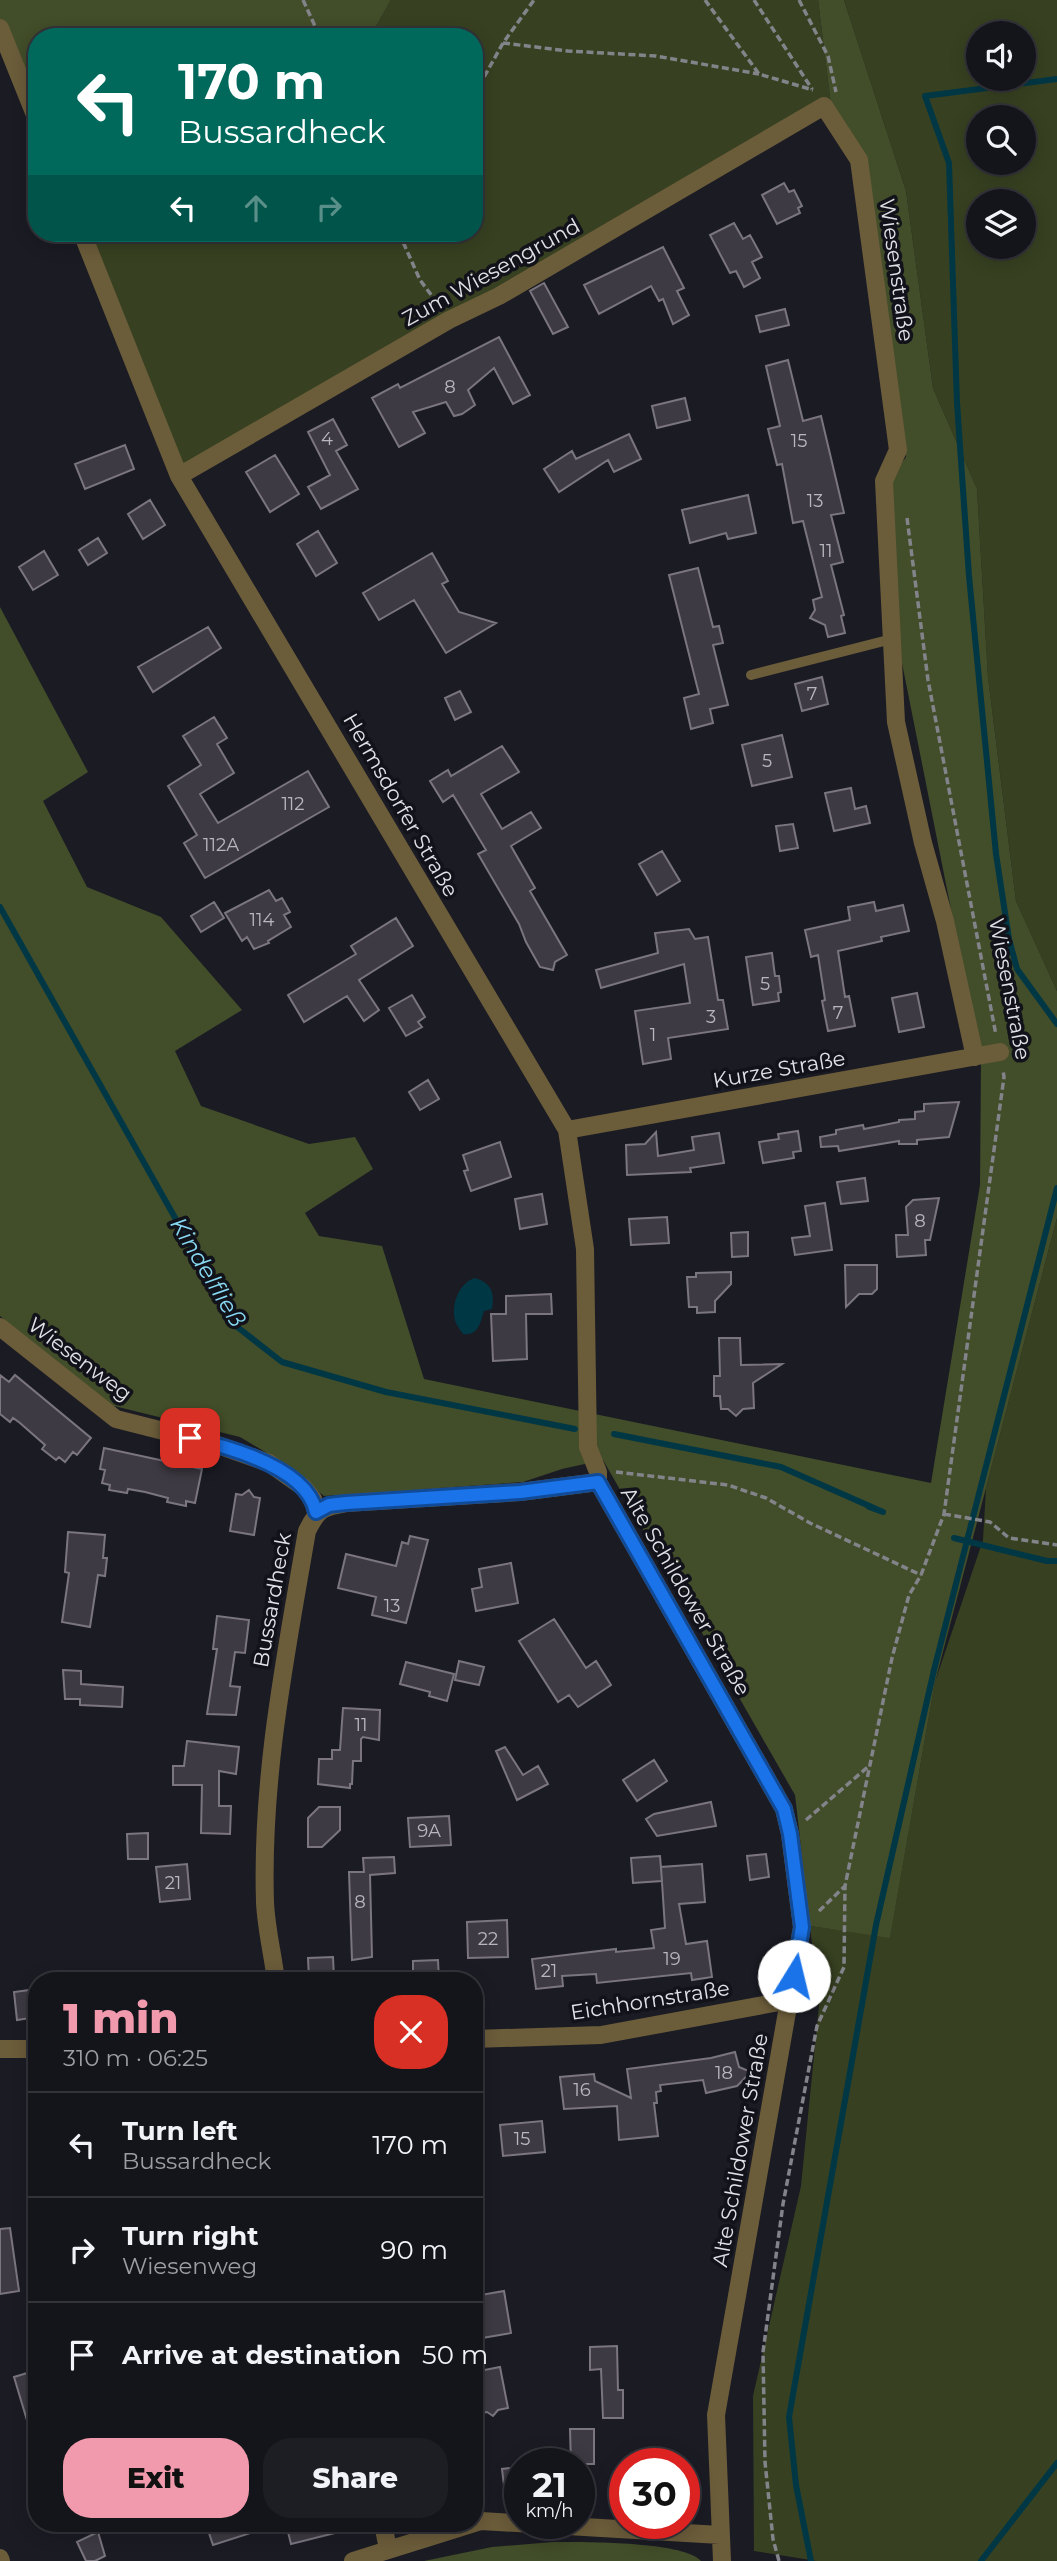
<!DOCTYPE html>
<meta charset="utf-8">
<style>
body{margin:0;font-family:Montserrat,sans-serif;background:#1d1d24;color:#f1f3f6;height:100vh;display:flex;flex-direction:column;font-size:26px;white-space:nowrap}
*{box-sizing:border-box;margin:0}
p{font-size:23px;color:#9d9ea3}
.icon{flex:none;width:38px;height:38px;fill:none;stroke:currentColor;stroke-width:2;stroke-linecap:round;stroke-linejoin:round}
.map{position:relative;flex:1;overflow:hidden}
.sheet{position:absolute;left:28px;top:1972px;width:455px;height:560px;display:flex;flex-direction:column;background:#14141b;border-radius:28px;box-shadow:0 4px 18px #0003,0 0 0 2px #33333a}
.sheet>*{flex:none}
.hud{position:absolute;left:28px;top:28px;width:455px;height:214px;border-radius:28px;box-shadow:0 4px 18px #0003,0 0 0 2px #33333a;background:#00695c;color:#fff;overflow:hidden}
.controls{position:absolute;left:966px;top:21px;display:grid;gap:14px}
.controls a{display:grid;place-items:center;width:70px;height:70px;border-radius:50%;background:#14141b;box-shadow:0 4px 18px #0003,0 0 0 2px #33333a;font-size:35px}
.speed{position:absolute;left:504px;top:2448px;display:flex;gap:14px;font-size:35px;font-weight:700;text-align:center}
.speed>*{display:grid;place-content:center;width:91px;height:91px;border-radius:50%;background:#14141b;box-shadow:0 4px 18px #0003,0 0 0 2px #33333a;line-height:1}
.speed small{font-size:18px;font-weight:400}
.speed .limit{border:10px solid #d22;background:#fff;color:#111}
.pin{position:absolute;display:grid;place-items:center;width:60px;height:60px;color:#fff;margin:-30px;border-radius:14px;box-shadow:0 4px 10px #0006}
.me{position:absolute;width:77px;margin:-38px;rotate:9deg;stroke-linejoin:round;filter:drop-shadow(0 0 5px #0008)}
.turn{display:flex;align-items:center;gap:24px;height:147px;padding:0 35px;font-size:32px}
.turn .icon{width:91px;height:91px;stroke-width:2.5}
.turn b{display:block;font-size:49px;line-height:60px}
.lanes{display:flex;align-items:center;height:66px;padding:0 35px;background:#0003;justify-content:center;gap:35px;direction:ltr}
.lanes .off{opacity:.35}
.round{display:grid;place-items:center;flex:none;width:74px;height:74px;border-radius:28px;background:#1d1d24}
.headline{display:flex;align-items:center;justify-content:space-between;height:119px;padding:0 35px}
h1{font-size:42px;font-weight:800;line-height:52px;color:#f29aad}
.button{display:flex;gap:14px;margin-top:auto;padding:14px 35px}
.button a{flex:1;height:80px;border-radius:28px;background:#f29aad;color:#111;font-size:28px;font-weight:800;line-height:80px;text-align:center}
.button a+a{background:#1d1d24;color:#f1f3f6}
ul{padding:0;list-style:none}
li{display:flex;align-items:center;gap:21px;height:105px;padding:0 35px;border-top:2px solid #33333a}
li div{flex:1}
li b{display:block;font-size:26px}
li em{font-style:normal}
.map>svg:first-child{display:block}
</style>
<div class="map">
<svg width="1057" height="2561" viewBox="0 0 1057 2561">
<rect width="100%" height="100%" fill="#1b1b24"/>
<!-- green -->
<path fill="#374121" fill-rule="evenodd" d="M391,0H818L831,105L179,476L82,233H474V37H370Z
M844,0H1057V991L1016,901L988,677L977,489L933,388L906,191ZM978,33H1024V79H978ZM978,117H1024V163H978ZM978,201H1024V247H978Z
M1057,1218V2561H817L754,2551L753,2396L801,2186L819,2006L810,1926L890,1937L935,1682L983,1540L986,1488Z"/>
<!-- forest -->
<path fill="#424d29" d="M0,0H391L370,37H37V120L0,28Z
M818,0H844L906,191L933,388L977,489L988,677L1016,901L1057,991V1218L935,1682L890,1938L810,1926L795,1795L603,1460L562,1469L523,1482L324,1496L279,1460L240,1437L110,1405L0,1316V607L88,772L43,801L87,887L161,917L242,1010L175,1051L201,1106L309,1144L355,1137L373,1169L305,1213L319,1236L382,1246L424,1379L931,1483L980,1185L981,1060L897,638L887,483L906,457L865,156L831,105Z
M553,2542C582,2542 684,2541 701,2561H424L492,2547Z"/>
<!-- water -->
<path fill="#003745" d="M475,1278C491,1283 495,1292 492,1309L484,1311C480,1324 478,1336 463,1334C460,1329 456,1325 455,1320C451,1304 459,1283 475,1278Z"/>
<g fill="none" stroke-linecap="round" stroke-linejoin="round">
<!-- stream -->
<path stroke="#003745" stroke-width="6" d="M1057,79L925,96L949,163L957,403L969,576L996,854L1009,939L1017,969L1057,1024
M0,907L236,1326L282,1362L386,1392L575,1429
M614,1434L781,1467L883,1512L869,1507
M954,1538L1047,1561H1057
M811,2561L796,2485L789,2417L876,1925L934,1670L1057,1188
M981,2561L1057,2463"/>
</g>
<!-- building -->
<path fill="#3e3a43" stroke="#7a757f" stroke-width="2" d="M784,183L789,192L794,190L802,206L798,208L800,213L777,224L762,195Z
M734,223L743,239L750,235L762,257L752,262L760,278L744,287L736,271L730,273L710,235Z
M663,247L684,288L677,291L689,315L673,324L663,299L659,301L651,286L599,314L584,285Z
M544,283L568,327L553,334L530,291Z
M785,309L789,325L760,332L756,316Z
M499,337L530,395L513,404L494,368L468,390L475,405L462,414L454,416L446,402L413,412L425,433L399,447L372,398L398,384L400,388Z
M788,360L803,421L821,416L844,513L831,515L843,562L831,565L844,615L841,616L845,633L828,637L825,625L810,618L815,610L813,600L822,597L803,521L793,523L782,464L777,465L768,429L780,426L766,366Z
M685,398L690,420L657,428L652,406Z
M333,419L347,445L336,451L358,489L321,509L308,487L330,475L308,432Z
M629,434L641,459L614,472L608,460L559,492L544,469L572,451L576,459Z
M125,445L134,469L85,489L75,464Z
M275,455L299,494L270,512L246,472Z
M748,495L756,533L728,539L726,533L690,543L682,510Z
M150,500L165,525L143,539L128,514Z
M318,531L337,563L316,576L297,544Z
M98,538L107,553L88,565L79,550Z
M44,551L58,575L33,590L19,567Z
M432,553L448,581L442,584L459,612L496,623L446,653L414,600L379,620L363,593Z
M698,568L713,627L719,626L723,643L713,645L728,705L710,709L713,723L691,729L684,698L699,694L669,575Z
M208,627L221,648L153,692L138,667Z
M822,677L828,704L802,711L795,684Z
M460,691L471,712L455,720L445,698Z
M214,717L227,738L217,744L234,773L200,794L218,823L308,771L329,807L205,878L184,843L197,835L168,786L201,765L183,736Z
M782,735L792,777L752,786L742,745Z
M502,746L519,772L481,794L502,829L531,812L541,828L511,846L535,888L530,891L567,955L555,962L553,970L540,967L526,942L519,924L478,854L486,850L453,795L443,802L430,781L448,770L451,776Z
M851,788L855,809L866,806L870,823L834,831L825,793Z
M793,824L798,848L780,851L776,826Z
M662,851L680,881L657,895L639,864Z
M269,890L276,901L282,898L290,912L284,915L291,927L268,941L269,943L254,949L247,937L242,941L225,913Z
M214,902L224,918L201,932L191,916Z
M874,902L876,911L903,905L909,931L881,937L882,941L838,951L845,997L849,996L855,1026L828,1031L822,1001L825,1000L818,955L811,957L805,930L850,920L848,907Z
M396,918L413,946L359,980L379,1010L364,1021L347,996L304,1022L288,995L356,954L351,946Z
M689,929L695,939L708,937L718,1000H723L728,1029L668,1038L671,1059L643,1064L635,1011L690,1003L684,964L601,988L596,970L658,953L655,933Z
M772,953L775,976H779L781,992L778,993L779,1001L753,1005L746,957Z
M917,993L924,1027L899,1032L892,998Z
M412,995L425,1017L418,1022L422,1027L406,1036L389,1008Z
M428,1080L439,1099L420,1110L409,1092Z
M959,1102L949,1137L917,1140V1144H899V1141L839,1151L838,1146L821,1147L820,1137L836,1134V1130L863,1125L864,1129L899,1122V1120L915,1119V1112L924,1111V1104Z
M798,1131L801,1151L793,1152L794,1158L763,1163L759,1142L779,1139L778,1134Z
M656,1132L658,1156L694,1150L692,1137L719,1133L724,1163L690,1168L691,1172L627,1175L626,1145L645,1144Z
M500,1142L511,1177L471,1191L464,1171L468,1170L463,1155Z
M865,1178L868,1201L841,1204L837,1182Z
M542,1194L547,1224L520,1229L515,1199Z
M939,1198L930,1240H925L926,1255L897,1257L896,1235H908L906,1207L913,1200Z
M825,1203L832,1250L795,1255L792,1238L810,1236L805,1206Z
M667,1217L669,1243L631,1245L629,1219Z
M748,1232V1256L732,1257L731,1233Z
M845,1265H877V1289L872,1294H859L846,1307Z
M731,1272V1284L715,1301V1312L697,1313V1307H689L687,1277H696V1273Z
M551,1294L552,1314H526L527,1359L493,1361L491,1314H506V1296Z
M719,1338H740L741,1365L782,1364L753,1383L754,1408L743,1409L736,1416L728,1409H721L720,1396H714V1376H720Z
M0,1375L9,1382L15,1375L91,1438L77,1455L73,1452L65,1462L59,1457L56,1460L42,1449L45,1445L20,1423L13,1418L10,1422L0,1414Z
M104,1448L202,1469L195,1503L186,1501V1506L167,1502L168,1498L145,1492L128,1489L127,1493L109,1490L110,1485L102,1483L105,1470L100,1469Z
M249,1490L254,1497L260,1498L254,1535L230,1531L236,1494L242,1495Z
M68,1532L105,1535L103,1558H107L105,1576L98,1575L90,1627L62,1622L69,1573L65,1572Z
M410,1536L428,1540L406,1623L372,1615L376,1597L338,1588L346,1554L396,1566L402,1542L408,1544Z
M511,1563L518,1603L476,1611L472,1589L482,1587L479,1569Z
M217,1616L249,1620L245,1653L235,1652L230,1686L240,1687L236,1715L207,1714L217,1649H213Z
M554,1619L586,1668L596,1661L611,1685L578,1707L569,1695L558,1702L519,1641Z
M459,1661L484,1667L479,1685L455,1680Z
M406,1662L454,1674L447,1701L429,1696L430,1692L400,1684Z
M63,1670L81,1671V1684L123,1687L122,1707L80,1705V1699H65Z
M343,1708L380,1710L379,1740L363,1737L361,1739V1761H353L352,1784H350V1788L318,1784L319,1759H332V1750H340Z
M187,1741L239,1747L236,1774L219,1771V1806H231L230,1834L201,1833L202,1785H173V1766H184Z
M505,1747L523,1775L538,1766L548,1784L517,1800L496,1751Z
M654,1760L667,1781L637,1801L623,1780Z
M711,1802L716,1826L657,1836L646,1819L654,1814Z
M319,1807H340V1830L322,1847H308V1818Z
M449,1816L451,1845L410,1847L408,1818Z
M148,1833V1859H128L127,1834Z
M766,1854L769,1877L750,1880L747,1856Z
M660,1856L662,1881L633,1883L631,1858Z
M394,1857L395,1873L370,1875L372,1957L352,1960L349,1872H364L363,1858Z
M187,1864L190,1899L160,1902L156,1867Z
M702,1864L705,1902L679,1904L686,1944L707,1941L712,1977L692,1980L691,1973L597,1983L596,1974L562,1976L563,1986L536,1989L532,1959L616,1949V1952L654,1948L651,1930L665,1928L661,1867Z
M507,1920L508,1957L468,1958L467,1922Z
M333,1957L334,1979L309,1980L308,1958Z
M438,1960L439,1981H413V1961Z
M37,1989V2017L17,2020L14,1992Z
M735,2052L739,2067L751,2072L737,2086L706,2093L703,2080L660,2085L661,2091L656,2092L657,2103H654L658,2136L619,2140L617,2106L564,2109L560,2077L594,2074L595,2081L631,2098L627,2069L711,2058Z
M542,2121L545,2152L503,2156L500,2125Z
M10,2228L19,2291L0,2294V2229Z
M504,2291L511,2333L482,2338L475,2296Z
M617,2346L618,2390H623V2418H603L601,2369L590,2370V2347Z
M500,2367L508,2408L498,2410L493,2416L487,2412L476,2414L474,2372Z
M37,2370V2437H32L14,2377Z
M570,2429H594V2464H571Z
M520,2467V2512L507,2511L502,2469Z
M206,2524H269V2527L213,2545Z
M286,2524H346L347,2530L291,2544Z
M98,2532L105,2556L95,2561H86L77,2542Z"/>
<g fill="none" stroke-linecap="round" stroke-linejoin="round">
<!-- path -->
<path stroke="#83838a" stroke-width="3.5" stroke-dasharray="7 3.5" stroke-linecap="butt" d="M303,0L320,37
M705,0L759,74L813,90
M754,0L812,89
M799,0L828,56L836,92
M503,43L568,51L656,56L759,74
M474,95L503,43L534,0
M399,233L420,280L438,304
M907,518L928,680L996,1035
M616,1472L728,1485L766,1498L810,1523L921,1575
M944,1514L990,1522L1009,1538L1057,1545
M806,1820L869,1766
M819,1911L845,1886
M779,2561L773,2539L765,2462L763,2352L783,2204L817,2026L844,1967L845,1886L892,1658L909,1595L921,1575L944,1514L1004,1077L1003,1070"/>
<!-- service -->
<path stroke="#6b5c3a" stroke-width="10" d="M751,675L892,639"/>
<!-- minor -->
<path stroke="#6b5c3a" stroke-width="18" d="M0,28L37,120
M82,233L179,476L567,1130L585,1249L588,1447L598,1472V1482L784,1809L790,1834L802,1927L716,2415L722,2561
M179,476L449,320L499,296L824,106L859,160L898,450L884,481L896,722L923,843L945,921L975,1057
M567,1130L1000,1052
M0,1327L116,1419L215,1444L269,1463L303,1487L313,1499L316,1512
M276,1981C273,1955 266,1928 265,1902C261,1776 286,1654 307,1531C318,1509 322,1507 346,1503L520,1492L598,1482
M474,2039L601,2035L790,2000
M0,2049H37
M383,2524L388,2549
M0,2558L1,2561
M353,2561L481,2521L720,2535"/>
</g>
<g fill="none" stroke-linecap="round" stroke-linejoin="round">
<defs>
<path id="route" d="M190,1438C229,1447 307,1468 316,1512L329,1505L346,1503L520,1492L598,1482L784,1809L790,1834L802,1927L794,1976"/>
</defs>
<!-- route casing -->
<use href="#route" stroke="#114b97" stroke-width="18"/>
<!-- route -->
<use href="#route" stroke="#1a73e8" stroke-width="12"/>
</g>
<g text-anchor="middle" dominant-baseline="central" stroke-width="7" stroke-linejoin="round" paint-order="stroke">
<!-- number labels -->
<g font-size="18" fill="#b8b7be">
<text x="450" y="387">8</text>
<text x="327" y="439">4</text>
<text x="799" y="441">15</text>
<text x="815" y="501">13</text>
<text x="826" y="551">11</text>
<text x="812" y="694">7</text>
<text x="767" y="761">5</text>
<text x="293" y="804">112</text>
<text x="221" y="845">112A</text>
<text x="262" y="920">114</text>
<text x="765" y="984">5</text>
<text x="838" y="1013">7</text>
<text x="711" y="1017">3</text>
<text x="653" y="1035">1</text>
<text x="920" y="1221">8</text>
<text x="392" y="1606">13</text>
<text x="361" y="1725">11</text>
<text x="429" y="1831">9A</text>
<text x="173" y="1883">21</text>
<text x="360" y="1902">8</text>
<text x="488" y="1939">22</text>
<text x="672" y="1959">19</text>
<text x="549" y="1971">21</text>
<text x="724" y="2073">18</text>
<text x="582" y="2090">16</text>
<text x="522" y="2139">15</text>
</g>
<!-- street labels -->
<g font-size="21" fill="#e1e1e7" stroke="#12121a">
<text transform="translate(897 270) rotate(82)">Wiesenstraße</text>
<text transform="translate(491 272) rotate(-29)">Zum Wiesengrund</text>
<text transform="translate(401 805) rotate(60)">Hermsdorfer Straße</text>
<text transform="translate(1010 989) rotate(79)">Wiesenstraße</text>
<text transform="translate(779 1069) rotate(-10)">Kurze Straße</text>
<text transform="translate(80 1359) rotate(37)">Wiesenweg</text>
<text transform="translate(686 1591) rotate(60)">Alte Schildower Straße</text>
<text transform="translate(272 1600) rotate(-80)">Bussardheck</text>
<text transform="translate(650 2000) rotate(-9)">Eichhornstraße</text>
<text transform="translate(740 2150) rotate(-80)">Alte Schildower Straße</text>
</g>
<!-- water labels -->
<g font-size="23" font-style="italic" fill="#87d9f2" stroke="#12121a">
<text transform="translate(208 1272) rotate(59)">Kindelfließ</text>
</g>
</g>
</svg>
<div class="controls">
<a><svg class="icon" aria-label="sound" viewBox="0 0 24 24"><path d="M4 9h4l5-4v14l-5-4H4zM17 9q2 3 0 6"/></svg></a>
<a><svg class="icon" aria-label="search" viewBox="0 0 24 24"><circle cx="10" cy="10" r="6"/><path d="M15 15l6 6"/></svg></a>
<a><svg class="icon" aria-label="layers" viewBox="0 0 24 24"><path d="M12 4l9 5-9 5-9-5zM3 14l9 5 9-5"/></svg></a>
</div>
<div class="speed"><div>21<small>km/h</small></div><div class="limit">30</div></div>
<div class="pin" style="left:190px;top:1438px;background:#d93025"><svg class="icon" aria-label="arrive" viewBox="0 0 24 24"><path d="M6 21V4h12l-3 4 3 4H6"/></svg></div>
<svg class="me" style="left:794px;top:1976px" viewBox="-20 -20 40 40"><circle r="19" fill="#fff"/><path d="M0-13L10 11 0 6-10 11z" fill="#1a73e8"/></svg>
<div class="hud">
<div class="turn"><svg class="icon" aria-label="left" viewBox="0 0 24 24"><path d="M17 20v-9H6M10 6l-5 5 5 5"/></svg><div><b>170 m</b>Bussardheck</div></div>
<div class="lanes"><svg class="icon" aria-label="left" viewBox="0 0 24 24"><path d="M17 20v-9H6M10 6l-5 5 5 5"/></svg><svg class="icon off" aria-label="ahead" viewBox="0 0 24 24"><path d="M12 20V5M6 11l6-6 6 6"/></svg><svg class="icon off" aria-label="right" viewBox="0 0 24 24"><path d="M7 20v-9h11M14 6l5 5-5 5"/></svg></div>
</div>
<section class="sheet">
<div class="headline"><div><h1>1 min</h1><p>310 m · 06:25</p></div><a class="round" style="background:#d93025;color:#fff"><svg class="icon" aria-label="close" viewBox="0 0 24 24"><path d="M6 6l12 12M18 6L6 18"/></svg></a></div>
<ul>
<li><svg class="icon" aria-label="left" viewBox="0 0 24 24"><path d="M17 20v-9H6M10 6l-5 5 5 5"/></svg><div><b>Turn left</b><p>Bussardheck</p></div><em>170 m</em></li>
<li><svg class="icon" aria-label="right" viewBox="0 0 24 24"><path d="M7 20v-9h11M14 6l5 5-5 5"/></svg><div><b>Turn right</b><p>Wiesenweg</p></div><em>90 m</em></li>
<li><svg class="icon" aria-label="arrive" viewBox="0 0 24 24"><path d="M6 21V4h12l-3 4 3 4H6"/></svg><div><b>Arrive at destination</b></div><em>50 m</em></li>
</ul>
<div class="button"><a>Exit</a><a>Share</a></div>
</section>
</div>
